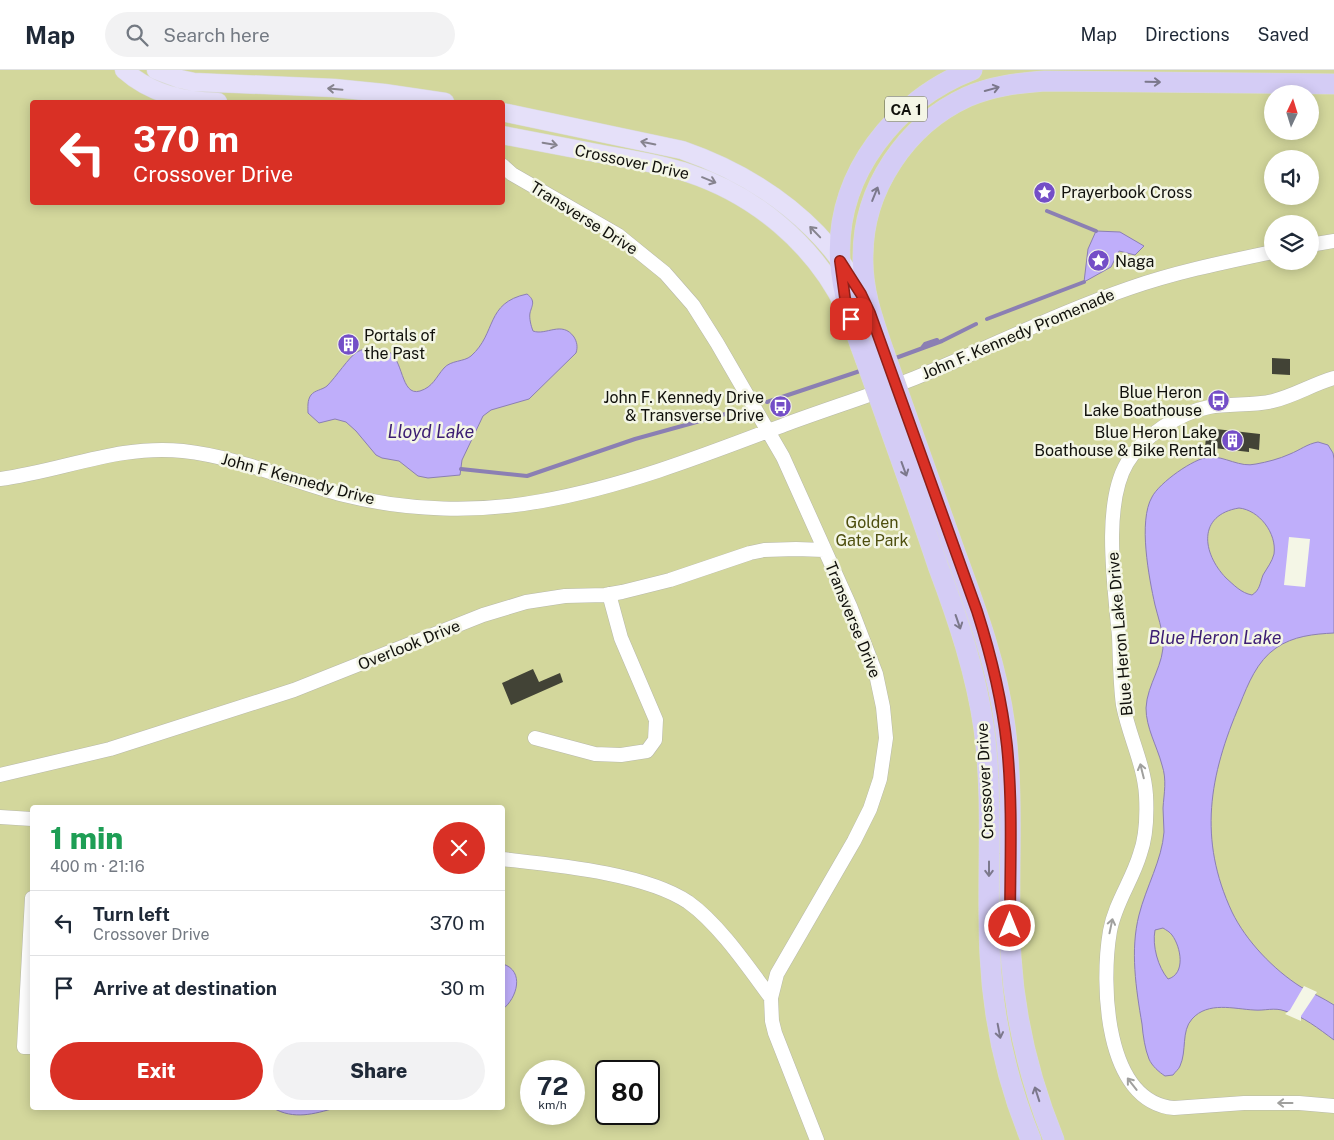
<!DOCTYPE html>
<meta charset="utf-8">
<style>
body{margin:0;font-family:"Public Sans",sans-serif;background:#f2f2f3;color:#1f2937;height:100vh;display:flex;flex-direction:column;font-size:19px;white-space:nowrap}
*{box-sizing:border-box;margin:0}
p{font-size:16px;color:#747a83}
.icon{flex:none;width:28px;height:28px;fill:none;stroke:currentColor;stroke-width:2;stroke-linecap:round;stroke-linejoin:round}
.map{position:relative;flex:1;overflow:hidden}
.side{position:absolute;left:30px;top:735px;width:475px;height:305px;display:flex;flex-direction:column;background:#fff;border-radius:5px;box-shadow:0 2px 12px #0003}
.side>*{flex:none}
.banner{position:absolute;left:30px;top:30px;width:475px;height:105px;border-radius:5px;box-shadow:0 2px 12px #0003;background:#d93025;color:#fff;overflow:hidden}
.needle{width:32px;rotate:4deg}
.fabs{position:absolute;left:1264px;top:15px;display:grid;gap:10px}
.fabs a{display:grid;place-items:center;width:55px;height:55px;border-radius:50%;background:#fff;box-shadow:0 2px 12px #0003;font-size:25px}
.speed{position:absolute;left:520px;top:990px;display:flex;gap:10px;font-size:25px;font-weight:700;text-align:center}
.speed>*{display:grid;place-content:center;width:65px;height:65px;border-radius:50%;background:#fff;box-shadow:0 2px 12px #0003;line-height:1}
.speed small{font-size:12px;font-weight:400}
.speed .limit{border:2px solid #111;border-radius:8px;background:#fff;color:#111}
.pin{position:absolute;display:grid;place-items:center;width:42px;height:42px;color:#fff;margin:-21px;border-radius:10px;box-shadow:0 2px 8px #0006}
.me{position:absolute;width:55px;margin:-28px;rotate:0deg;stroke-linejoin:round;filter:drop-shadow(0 0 4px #0008)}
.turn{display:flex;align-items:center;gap:18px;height:105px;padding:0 20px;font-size:22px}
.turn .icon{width:65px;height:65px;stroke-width:2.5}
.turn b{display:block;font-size:35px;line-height:42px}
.round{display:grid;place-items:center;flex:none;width:52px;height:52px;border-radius:26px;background:#f2f2f3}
.head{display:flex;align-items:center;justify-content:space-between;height:85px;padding:0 20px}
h1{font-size:30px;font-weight:800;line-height:38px;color:#1e9e55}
.action{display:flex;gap:10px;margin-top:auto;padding:10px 20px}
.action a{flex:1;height:58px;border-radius:30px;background:#d93025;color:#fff;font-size:20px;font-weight:800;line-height:58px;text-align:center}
.action a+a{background:#f2f2f3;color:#1f2937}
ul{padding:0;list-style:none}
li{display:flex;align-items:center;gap:15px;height:65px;padding:0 20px;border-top:1px solid #e0e1e3}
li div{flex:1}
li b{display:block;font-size:19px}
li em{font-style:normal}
header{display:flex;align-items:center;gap:30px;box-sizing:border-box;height:70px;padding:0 25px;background:#fff;border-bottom:1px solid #e0e1e3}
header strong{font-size:24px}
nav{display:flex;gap:28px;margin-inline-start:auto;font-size:18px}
.search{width:350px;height:45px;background:#f2f2f3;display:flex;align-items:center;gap:12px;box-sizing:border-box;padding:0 18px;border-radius:28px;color:#747a83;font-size:19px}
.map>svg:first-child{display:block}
</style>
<header>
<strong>Map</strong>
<div class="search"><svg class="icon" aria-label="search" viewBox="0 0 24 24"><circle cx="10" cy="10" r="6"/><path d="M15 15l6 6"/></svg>Search here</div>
<nav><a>Map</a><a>Directions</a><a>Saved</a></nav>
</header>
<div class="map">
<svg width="1334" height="1070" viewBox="0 0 1334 1070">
<rect width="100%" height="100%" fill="#f4f6e6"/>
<!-- green -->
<path fill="#d3d79c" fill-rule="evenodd" d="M0,0H1334V1070H0ZM1272,24H1310V61H1272ZM32,32H502V132H32ZM1272,89H1310V126H1272ZM1272,154H1310V191H1272ZM32,738H502V1038H32ZM531,1001H574V1044H531ZM606,1001H649V1044H606Z"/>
<!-- water -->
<path fill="#bfaefa" stroke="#8b7fb3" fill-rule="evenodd" d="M1096,161L1120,162L1144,176L1135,185L1119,181L1111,197L1084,212L1088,179Z
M527,224C536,231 532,235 530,243C529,248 531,256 533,261C546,266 562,250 574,267C577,272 578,277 576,283L529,329L491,340L483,346L462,390L460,405L428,408L418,406L399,391L382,388L376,385L356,361L346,352L335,349L319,353L308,343C308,338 307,330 311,325C315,320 322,320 327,316C336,307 349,287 357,282C365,277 379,278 387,281C404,287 400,327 420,321C433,317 436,307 444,298C451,290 464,292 471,286C497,263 485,233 527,224Z
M1318,372L1328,375L1333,383L1334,389V563C1314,564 1293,566 1276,578C1257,591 1248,614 1240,634C1209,706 1198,769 1232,842C1246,871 1274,900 1301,917C1312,923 1323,928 1334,935V970C1319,959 1303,946 1285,941C1274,937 1265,941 1254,940C1234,939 1208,931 1192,949C1181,961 1187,981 1180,996C1179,999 1175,1002 1173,1005L1165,1006C1159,1002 1152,996 1149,989C1145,979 1143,966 1142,954C1136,919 1130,880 1139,845C1146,817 1162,790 1164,762C1164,754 1163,746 1163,738C1164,723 1167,710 1162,695C1157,676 1146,658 1146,638C1147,614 1165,594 1163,570C1162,558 1158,547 1155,535C1149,508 1138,451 1152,427C1159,413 1194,388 1209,387C1225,386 1240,398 1256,394C1267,392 1279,389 1290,384C1300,380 1307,374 1318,372ZM1239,438C1259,440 1277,463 1274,484C1272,492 1267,498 1263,505C1260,513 1260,520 1252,525C1241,523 1234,515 1226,508C1202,483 1197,445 1239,438ZM1163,858C1166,860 1170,862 1172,865C1181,877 1186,904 1168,909C1158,897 1152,876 1155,860Z
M503,894C525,901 517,928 503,939Z
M273,1038H335C314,1044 294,1050 273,1038Z"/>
<!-- pier -->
<path fill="#f4f6e6" d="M1289,467L1310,469L1305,517L1284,515Z
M1304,916L1317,922L1301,946V951L1285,944L1290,940Z"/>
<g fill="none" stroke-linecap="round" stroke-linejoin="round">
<!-- stream -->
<path stroke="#8b7fb3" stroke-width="4" d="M1047,141L1096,161
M987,249L1084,212
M922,278L925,274L937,270
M893,289L942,271L976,254
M767,332L863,300
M461,399L527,406L635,369L729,343"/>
</g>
<!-- building -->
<path fill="#424336" d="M1272,288L1290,289V305L1272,304Z
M1207,358L1260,364L1259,380L1249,378V382L1205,377Z
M533,599L539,612L560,603L563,612L511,635L502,613Z"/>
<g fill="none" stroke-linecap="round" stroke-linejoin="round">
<defs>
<path id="minor" d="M502,95L512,104L618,165L665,203L693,235L717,273L783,387L850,536L876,604L883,637L886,668L880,709L870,739L854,771L777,904L771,928L772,951L775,963L817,1070
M1310,175L1334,171
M1334,308C1313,314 1294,326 1273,331C1252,336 1230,333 1209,337C1179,343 1143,366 1127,393C1102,435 1115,519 1119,566C1120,589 1120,613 1123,635C1129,666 1144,694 1146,725C1147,744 1147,765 1140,784C1132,811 1115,833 1110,861C1101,913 1104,1032 1174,1038L1244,1033H1299L1334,1036
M0,409C62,401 120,374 183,381C239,387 290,411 344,425C408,441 478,443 542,431C626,416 705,385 784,355C827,339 872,325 915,308C987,279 1057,243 1130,218C1176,202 1225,192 1272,182
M535,668L595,684L621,685L647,681L655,670L656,650L621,568L609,524
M0,705L110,679L294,620L483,545L526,532L565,526L605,525L622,522L670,510L750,483L764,480L796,479L824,480
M0,747L32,749
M502,789C555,795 645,803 688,832C719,854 748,897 771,928
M32,828L24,977H32"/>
<path id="major" d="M124,0C151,24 183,31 218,32
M156,0L180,9L194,12L334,18L384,23L445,32
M502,42L682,80C760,107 829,157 866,233
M502,65C537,72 572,78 607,85C634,90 662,94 688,103C755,125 814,174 845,238"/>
<path id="highway" d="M884,282C873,250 862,220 863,186C863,119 906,55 967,27C992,16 1018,13 1045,11L1334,14
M865,288C853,256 842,224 840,189C836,104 895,30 972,0
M907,347C923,392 939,437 955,482C976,539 997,595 1005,656C1015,733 1007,810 1011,887C1015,950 1030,1011 1054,1070
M888,353C905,401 922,448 938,496C958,549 976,603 984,659C994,735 986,811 990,886C993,949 1007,1012 1031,1070"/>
</defs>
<!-- minor casing -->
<use href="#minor" stroke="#b8b9aa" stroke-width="15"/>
<!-- major casing -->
<use href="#major" stroke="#d9d9d8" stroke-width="19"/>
<!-- highway casing -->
<use href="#highway" stroke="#d9d9d8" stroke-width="21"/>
<!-- minor -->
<use href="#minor" stroke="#fff" stroke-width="14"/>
<!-- major -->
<use href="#major" stroke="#e5e0f9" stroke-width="18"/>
<!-- highway -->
<use href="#highway" stroke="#d4ccf5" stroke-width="20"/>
<defs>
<path id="highway-bridge" d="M884,282L907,347
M865,288L888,353"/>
</defs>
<!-- highway-bridge casing -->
<use href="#highway-bridge" stroke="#d9d9d8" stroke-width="21" stroke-linecap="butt"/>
<!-- highway-bridge -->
<use href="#highway-bridge" stroke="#d4ccf5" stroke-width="20"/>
</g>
<!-- one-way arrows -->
<defs><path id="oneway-shaft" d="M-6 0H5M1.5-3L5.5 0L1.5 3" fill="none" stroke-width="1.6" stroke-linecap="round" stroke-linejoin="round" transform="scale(1.25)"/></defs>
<g stroke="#7c788c">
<use href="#oneway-shaft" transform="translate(1153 12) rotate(1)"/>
<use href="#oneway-shaft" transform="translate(992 19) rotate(-15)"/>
<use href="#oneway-shaft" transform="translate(875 124) rotate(-68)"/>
<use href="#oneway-shaft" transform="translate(904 399) rotate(70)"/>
<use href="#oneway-shaft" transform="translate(958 552) rotate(71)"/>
<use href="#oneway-shaft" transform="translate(989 799) rotate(90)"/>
<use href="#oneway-shaft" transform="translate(999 961) rotate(79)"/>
<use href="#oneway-shaft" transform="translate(1037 1024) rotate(-108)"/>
</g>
<g stroke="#86838e">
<use href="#oneway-shaft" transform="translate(335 19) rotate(-175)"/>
<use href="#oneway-shaft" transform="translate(648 73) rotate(-169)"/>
<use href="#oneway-shaft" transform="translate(550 74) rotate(10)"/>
<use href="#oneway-shaft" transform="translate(709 110) rotate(22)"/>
<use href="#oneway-shaft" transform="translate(815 162) rotate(-134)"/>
</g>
<g stroke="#a0a09e">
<use href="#oneway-shaft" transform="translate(1142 701) rotate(-104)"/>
<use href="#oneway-shaft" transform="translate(1111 856) rotate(-78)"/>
<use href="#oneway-shaft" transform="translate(1132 1014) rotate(-128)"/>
<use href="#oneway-shaft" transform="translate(1285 1033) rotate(-180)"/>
</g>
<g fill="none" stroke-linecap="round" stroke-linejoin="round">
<defs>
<path id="route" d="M851,249L845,228L840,191L861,224L870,243L977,541C991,585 1002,630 1007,676C1013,735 1010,796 1010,856"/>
</defs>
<!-- route casing -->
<use href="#route" stroke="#8d1f18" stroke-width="12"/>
<!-- route -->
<use href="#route" stroke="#d93025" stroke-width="9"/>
</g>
<!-- icons -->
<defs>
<symbol id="sight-disc" viewBox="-11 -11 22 22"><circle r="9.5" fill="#744ec7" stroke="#f4f6e6"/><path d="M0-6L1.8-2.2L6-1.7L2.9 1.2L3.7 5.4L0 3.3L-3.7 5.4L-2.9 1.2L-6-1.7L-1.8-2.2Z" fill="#fff"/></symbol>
<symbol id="building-disc" viewBox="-11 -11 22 22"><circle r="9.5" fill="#744ec7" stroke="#f4f6e6"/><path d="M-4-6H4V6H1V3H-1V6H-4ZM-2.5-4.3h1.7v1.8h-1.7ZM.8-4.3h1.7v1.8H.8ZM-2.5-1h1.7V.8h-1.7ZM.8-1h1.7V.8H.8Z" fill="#fff"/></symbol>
<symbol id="bus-disc" viewBox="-11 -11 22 22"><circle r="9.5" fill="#744ec7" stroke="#f4f6e6"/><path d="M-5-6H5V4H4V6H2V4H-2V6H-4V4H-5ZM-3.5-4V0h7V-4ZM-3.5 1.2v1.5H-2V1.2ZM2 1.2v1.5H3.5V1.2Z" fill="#fff"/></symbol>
</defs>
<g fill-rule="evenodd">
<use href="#sight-disc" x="1032" y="110" width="25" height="25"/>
<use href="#sight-disc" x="1086" y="178" width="25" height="25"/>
<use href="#building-disc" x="336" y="262" width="25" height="25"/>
<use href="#bus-disc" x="1206" y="318" width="25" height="25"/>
<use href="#bus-disc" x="768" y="324" width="25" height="25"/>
<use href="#building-disc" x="1220" y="358" width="25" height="25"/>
</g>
<g text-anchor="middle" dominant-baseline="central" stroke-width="5" stroke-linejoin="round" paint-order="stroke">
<!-- shield labels -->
<rect fill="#f4f6e6" stroke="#55564d" stroke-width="1" x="885" y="26.5" width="42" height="25" rx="4"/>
<g font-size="15" font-weight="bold" fill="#11110c">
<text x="906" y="39">CA 1</text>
</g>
<!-- street labels -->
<g font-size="16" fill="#11110c" stroke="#f4f6e6">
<text transform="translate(632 92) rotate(12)">Crossover Drive</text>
<text transform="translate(584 148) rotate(32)">Transverse Drive</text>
<text transform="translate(1018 264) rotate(-23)">John F. Kennedy Promenade</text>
<text transform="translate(298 409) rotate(15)">John F Kennedy Drive</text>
<text transform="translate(853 550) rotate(68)">Transverse Drive</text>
<text transform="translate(1120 564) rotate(-95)">Blue Heron Lake Drive</text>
<text transform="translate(409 575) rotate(-22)">Overlook Drive</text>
<text transform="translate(985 711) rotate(-93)">Crossover Drive</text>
</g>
<!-- poi labels -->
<g font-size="16" fill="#11110c" stroke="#f4f6e6" text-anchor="start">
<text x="1061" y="122">Prayerbook Cross</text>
<text x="1115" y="191">Naga</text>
<text x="364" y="265">Portals of<tspan x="364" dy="18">the Past</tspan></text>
<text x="1202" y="322" text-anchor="end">Blue Heron<tspan x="1202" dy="18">Lake Boathouse</tspan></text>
<text x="764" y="327" text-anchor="end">John F. Kennedy Drive<tspan x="764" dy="18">&amp; Transverse Drive</tspan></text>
<text x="1217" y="362" text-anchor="end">Blue Heron Lake<tspan x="1217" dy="18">Boathouse &amp; Bike Rental</tspan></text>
</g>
<!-- park labels -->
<g font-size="16" fill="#4e4f0f" stroke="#f4f6e6">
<text x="872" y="452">Golden<tspan x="872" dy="18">Gate Park</tspan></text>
</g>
<!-- water labels -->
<g font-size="18" font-style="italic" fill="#3c1d73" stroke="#f4f6e6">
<text x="431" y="361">Lloyd Lake</text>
<text x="1215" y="567">Blue Heron Lake</text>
</g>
</g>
</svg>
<div class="fabs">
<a><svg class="needle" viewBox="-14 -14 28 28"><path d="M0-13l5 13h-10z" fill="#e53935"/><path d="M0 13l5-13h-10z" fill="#747a83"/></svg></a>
<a><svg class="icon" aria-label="sound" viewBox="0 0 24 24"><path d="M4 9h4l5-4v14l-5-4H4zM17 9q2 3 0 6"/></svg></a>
<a><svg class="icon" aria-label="layers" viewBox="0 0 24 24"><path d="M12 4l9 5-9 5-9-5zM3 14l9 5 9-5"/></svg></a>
</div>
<div class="speed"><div>72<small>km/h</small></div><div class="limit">80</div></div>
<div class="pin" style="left:851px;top:249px;background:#d93025"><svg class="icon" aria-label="arrive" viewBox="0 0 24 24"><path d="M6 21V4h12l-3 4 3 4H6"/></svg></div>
<svg class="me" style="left:1010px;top:856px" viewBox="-20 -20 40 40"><circle r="17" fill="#d93025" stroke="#fff" stroke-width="3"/><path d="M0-11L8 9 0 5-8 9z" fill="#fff"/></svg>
<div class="banner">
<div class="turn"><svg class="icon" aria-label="left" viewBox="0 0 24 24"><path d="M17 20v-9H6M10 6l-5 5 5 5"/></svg><div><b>370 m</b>Crossover Drive</div></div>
</div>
<section class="side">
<div class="head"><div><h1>1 min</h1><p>400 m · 21:16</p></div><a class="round" style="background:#d93025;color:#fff"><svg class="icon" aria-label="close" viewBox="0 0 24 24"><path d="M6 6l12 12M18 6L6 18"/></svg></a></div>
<ul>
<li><svg class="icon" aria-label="left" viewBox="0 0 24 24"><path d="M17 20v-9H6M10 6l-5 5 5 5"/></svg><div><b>Turn left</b><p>Crossover Drive</p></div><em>370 m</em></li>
<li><svg class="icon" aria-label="arrive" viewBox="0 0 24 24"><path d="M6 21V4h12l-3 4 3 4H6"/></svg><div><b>Arrive at destination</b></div><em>30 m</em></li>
</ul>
<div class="action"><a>Exit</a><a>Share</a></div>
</section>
</div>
